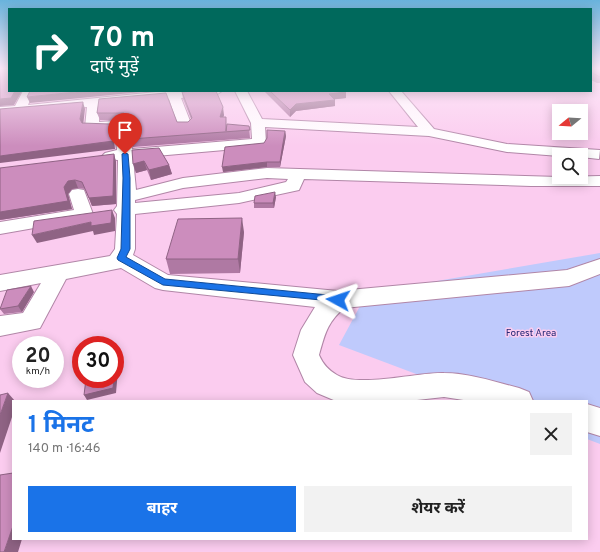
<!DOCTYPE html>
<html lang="hi">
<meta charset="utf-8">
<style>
body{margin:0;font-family:Overpass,"Noto Sans Devanagari",sans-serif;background:#f2f2f2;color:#222;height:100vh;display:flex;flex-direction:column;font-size:15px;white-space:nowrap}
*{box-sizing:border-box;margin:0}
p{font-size:13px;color:#767676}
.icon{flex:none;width:22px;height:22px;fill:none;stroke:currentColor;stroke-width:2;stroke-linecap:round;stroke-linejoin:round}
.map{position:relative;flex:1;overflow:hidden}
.sheet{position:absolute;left:12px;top:400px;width:576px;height:140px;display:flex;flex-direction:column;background:#fff;border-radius:0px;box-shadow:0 2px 10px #0003}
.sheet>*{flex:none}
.banner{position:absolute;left:8px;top:8px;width:584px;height:84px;border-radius:0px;box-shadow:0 2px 10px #0003;background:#00695c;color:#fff;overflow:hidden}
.needle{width:26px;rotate:252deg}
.fabs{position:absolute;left:552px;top:104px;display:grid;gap:8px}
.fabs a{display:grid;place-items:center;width:36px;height:36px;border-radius:0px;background:#fff;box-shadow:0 2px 10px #0003;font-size:20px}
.speed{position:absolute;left:12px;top:336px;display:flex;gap:8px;font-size:20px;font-weight:700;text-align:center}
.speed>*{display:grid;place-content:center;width:52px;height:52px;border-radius:50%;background:#fff;box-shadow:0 2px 10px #0003;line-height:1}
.speed small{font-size:10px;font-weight:400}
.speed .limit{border:6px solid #d22;background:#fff;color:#111}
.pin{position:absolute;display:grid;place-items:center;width:34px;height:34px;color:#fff;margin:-41px -17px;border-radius:50% 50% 50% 0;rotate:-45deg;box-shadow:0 0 4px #0007}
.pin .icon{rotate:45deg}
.me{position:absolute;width:44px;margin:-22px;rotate:275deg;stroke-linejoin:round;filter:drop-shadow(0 0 3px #0008)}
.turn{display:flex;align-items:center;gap:14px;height:84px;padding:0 16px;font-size:18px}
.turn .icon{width:52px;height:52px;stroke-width:2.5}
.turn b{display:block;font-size:28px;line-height:34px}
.round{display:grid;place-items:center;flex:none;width:42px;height:42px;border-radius:0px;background:#f2f2f2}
.headline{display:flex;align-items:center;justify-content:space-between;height:68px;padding:0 16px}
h1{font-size:24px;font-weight:700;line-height:30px;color:#1a73e8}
.button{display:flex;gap:8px;margin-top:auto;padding:8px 16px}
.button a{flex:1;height:46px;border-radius:0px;background:#1a73e8;color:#fff;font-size:16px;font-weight:700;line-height:46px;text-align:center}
.button a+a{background:#f2f2f2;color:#222}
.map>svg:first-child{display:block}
</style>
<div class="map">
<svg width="600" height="552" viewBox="0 0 600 552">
<rect width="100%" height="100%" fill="#fbccef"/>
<!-- green -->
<path fill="#bfcafc" d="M600,253V444L587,439V401H488L339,345L367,293Z"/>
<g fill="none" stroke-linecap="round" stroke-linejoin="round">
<defs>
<path id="minor" d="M23,91H45L43,93L32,95L28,105L166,91H222L216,95L181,98L192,126L190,129H180L178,126L169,99L100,105L99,122L117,121L126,123L132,149L252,139L251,123L235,91H247L262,119L418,127L389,91H401L434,129L507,144L600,150L599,159L581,157V155L559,156L507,152L429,136L265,127L266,143L264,146L259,147L133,158L136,190L183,178L267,168L559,177L600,176V186H531L304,179L299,190L239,203L135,214V249L133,255L168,275L338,291L567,270L600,259V274L569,286L344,308C327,323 325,334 319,355C323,364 328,370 337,375C358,388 418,372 444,373C469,373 495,382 519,388L529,392L533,401H470L444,397L408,401H336L317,393L305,382L293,355L301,330L315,307L163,290L155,288L121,268L66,279L40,328L0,336V316L23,313L41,283L0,291V275L110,256L115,249L117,214L114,210L117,206L118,160L105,159L102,156L105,153L117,150L115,129L87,130L85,127L87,107L0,115V107L15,106ZM267,178L288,179L286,182L239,193L135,203V200L183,188Z
M78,189L84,190L93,214L91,218L0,234V222L74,210L69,194L72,190Z
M587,404L600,408V436L587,432Z"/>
</defs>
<!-- minor casing -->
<use href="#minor" stroke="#b186a7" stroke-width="2"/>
<!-- minor -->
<use href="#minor" fill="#fff" fill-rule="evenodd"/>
</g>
<!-- wall -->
<path fill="#af79a3" d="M591,69H600V83H597L591,80Z
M264,91H345L346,98L335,99V106L296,111L290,117Z
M430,91H480L431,92Z
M182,92L224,115L223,117L227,127L249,126L250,138L133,147L126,121L100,120L97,113L99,99L177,122H188L191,119L183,99Z
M285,131L286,136L280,167H267L223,172L264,143Z
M132,150L169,165L172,174L151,180L147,170L136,173Z
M114,154L116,162V204L92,206L85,189L78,188L72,189L68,194L72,209L0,220Z
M276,197L274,208H254V203Z
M244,232L240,273L170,274L166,259Z
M34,292L22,312L4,314L0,309Z"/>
<!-- shaded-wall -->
<path fill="#8f6384" d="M15,91H22L14,105L0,106V99Z
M86,91H151L30,103L27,97Z
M346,92V98L329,100V94Z
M335,100V106L296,111L290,117V110L296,104Z
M83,102L85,109L83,126L80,119Z
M223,107L224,115L221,125L220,117Z
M110,124L113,130L115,149L0,163V156Z
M285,131L286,136L280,167V162Z
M114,154L116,162V204L92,206L89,198Z
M144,161L147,170L136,173L133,164Z
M267,162V167L223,172L222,167Z
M169,165L172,174L151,180L149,170Z
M75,180L78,188L72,189L68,194L72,209L0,220V212L64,187L68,181Z
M275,192L276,197L274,208L273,203Z
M112,210L115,218V231L94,235L93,231L37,243L32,235L91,222Z
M242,218L244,232L240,273L238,259Z
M31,286L34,292L22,312L18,306Z
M115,365L118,370L116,393L87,400L84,395L115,379Z
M8,393L15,401H13V414L0,453V415Z
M13,526V539H22L18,552H4Z"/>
<!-- building -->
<path fill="#cc8dbd" stroke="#8f6384" d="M0,69H9V91H15L11,98L0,99Z
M591,69H600V77L591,72Z
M30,91H86L27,97Z
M193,91H216L223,107L220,117H226V131L227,124L249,126L250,130L131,139L124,113H97L99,99L166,93L177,122H188L192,118L182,92Z
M270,91H345L346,92L329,94L335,100L296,104L290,110Z
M83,102L80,119L82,123L110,124L113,141L0,156V109Z
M267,130L285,131L280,162H267L222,167L225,147L264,143L267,138Z
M159,148L169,165L149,170L144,161L133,164L132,150Z
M114,154L113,196L89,198L82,182L75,180L68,181L64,187L68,201L0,212V168Z
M275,192L273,203H254L255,196Z
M112,210L111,223L91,226V222L32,235L34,221Z
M242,218L238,259H166L178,219Z
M31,286L18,306L0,309L7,290Z
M86,379H114L113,388L84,395Z
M8,393L0,415V395Z
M13,473V526L4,552H0V475Z"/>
<!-- sky -->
<linearGradient id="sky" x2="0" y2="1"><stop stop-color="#69b3dc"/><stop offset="0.47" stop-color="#fde8f8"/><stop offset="1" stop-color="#fde8f8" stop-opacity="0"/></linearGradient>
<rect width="600" height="146" fill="url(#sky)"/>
<!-- route -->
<path fill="#1a73e8" stroke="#114b97" d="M125,153L128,154L130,178V249L126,257L165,279L338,296L343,300L342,302L163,285L118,260L117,258L121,249L123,178L122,154Z"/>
<g text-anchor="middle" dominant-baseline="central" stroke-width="3" stroke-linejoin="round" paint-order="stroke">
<!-- park labels -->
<g font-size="10" fill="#262976" stroke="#fbccef">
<text x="531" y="333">Forest Area</text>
</g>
</g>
</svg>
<div class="fabs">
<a><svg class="needle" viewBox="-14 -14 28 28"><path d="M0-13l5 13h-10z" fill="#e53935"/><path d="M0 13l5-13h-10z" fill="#767676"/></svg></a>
<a><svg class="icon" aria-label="search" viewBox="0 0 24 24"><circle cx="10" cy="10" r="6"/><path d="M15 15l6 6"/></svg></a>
</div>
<div class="speed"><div>20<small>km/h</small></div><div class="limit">30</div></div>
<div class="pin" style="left:125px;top:154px;background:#d93025"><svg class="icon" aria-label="arrive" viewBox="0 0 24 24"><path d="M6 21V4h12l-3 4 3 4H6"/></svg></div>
<svg class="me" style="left:338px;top:300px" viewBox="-20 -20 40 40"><path d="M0-17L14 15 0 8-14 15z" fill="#1a73e8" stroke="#fff" stroke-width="4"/></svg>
<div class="banner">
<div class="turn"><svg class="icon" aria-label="right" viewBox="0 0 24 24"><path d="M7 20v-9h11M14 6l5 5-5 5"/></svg><div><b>70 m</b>दाएँ मुड़ें</div></div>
</div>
<section class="sheet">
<div class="headline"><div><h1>1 मिनट</h1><p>140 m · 16:46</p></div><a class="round"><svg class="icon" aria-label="close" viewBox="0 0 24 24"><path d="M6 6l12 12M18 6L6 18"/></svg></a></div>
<div class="button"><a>बाहर</a><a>शेयर करें</a></div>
</section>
</div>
